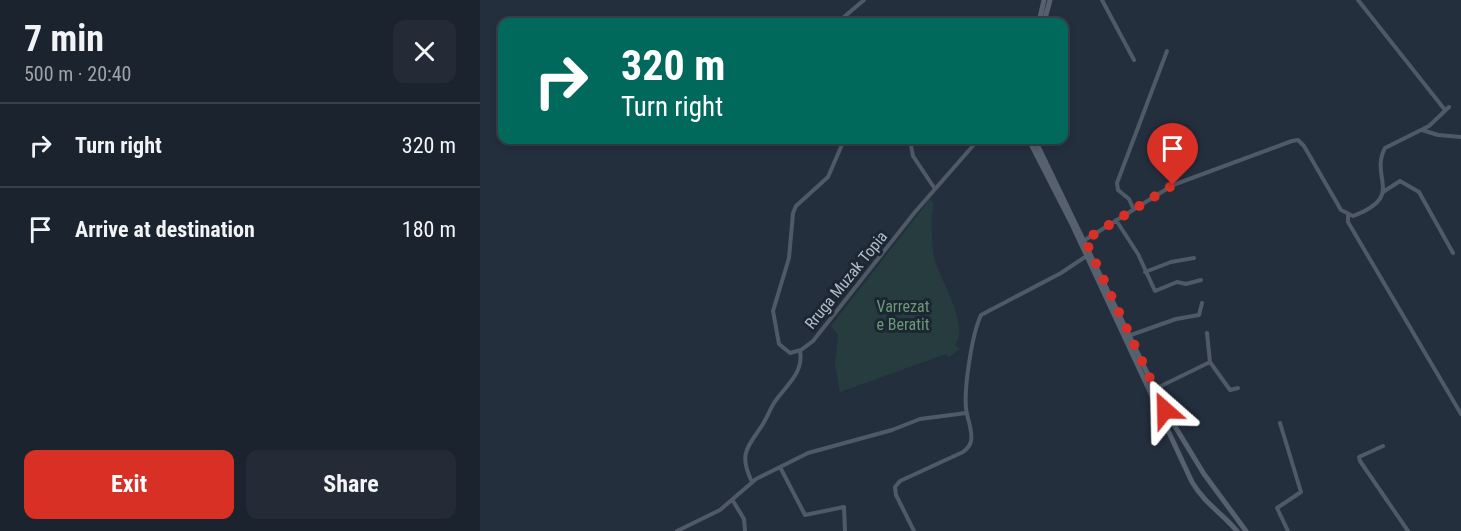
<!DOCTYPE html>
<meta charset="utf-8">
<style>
body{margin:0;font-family:"Roboto Condensed",sans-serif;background:#242b36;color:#f1f3f6;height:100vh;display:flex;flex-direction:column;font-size:22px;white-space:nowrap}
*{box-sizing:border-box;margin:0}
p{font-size:20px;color:#a0a4aa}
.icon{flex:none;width:33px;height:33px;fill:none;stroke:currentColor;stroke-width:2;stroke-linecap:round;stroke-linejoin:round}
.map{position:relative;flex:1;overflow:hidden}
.panel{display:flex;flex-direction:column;background:#1b232e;width:480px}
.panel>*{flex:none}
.guide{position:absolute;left:18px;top:18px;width:570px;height:126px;border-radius:12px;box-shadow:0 3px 9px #0003,0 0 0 2px #39404a;background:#00695c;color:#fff;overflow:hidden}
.pin{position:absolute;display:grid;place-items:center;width:51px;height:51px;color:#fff;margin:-62px -26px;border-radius:50% 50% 50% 0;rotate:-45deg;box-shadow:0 0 6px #0007}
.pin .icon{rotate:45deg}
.me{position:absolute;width:66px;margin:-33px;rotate:335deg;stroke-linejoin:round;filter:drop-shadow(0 0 4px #0008)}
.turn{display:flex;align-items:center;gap:21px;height:126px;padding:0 24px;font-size:27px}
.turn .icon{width:78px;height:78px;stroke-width:2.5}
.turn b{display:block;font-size:42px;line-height:51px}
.round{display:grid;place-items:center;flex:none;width:63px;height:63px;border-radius:12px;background:#242b36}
.head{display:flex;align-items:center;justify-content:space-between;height:102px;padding:0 24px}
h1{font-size:36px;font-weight:700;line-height:45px}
.action{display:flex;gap:12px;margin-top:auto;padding:12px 24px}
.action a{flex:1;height:69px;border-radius:12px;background:#d93025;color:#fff;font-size:24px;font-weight:700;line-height:69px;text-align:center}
.action a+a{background:#242b36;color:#f1f3f6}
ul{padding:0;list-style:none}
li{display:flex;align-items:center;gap:18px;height:84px;padding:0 24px;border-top:2px solid #39404a}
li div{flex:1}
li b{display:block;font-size:22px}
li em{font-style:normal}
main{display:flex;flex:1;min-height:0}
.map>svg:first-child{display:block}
</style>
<main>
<section class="panel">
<div class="head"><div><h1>7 min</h1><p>500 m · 20:40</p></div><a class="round"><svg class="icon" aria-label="close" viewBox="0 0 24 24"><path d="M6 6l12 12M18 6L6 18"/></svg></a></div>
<ul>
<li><svg class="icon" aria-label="right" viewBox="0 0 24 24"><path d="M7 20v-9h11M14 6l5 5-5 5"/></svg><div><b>Turn right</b></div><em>320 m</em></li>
<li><svg class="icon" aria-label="arrive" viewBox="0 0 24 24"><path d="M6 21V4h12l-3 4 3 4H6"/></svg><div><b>Arrive at destination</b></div><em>180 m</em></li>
</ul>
<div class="action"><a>Exit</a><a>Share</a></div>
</section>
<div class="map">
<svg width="981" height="531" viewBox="0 0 981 531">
<rect width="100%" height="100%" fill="#242f3e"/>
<!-- green -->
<path fill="#263c3f" d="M450,199L454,204C450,214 452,245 454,256C458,278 491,326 475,345L480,349L469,357L466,354L360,392L355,364L358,335L351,326Z"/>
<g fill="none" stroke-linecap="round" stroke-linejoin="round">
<!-- minor -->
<path stroke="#505966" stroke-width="4" d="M622,0L654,60
M878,0L965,110
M358,22L384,0
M942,130L958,135L981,137
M364,140L348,177L316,206L313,213L309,258L293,311L299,344L310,353L321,350L333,341L435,212L498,140
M430,140L433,156L455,189
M903,192L920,181L939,192L973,253
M653,208L649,199L638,190L637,183L687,51
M868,216V222L981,414
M636,220L658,254L675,291L697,282L706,284L721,280
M605,240L693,185L812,141L818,140L824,146L861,210L873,216C926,196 889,178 905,148L949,126L969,107
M665,272L691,262L714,258
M727,333L730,362L750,390L758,388
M648,336L696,319L719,315L722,303
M675,389L730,362
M800,423L821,492L797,508L808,531
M903,446L879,457L880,461L928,531
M300,467L325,515L364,507L365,531
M272,482C259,455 266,449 281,427C286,420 289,411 294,403C305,386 324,374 320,351
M253,501L264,519L265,531
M197,531L240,510L276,479L328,453L412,430L440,419L486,413
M434,531L416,495L415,487L420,481L483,452C487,449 490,446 491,441C493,429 487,420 486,408C484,387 492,334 501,315L581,273L608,255"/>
<!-- major -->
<path stroke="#56606e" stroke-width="5" d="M559,22L564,0
M564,22L570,0
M549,140L592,224L712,482C726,505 740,511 757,531
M555,140L685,410L724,474L766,531"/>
</g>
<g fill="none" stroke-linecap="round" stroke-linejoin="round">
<!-- route -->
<path stroke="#d93025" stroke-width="10" stroke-dasharray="0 18" d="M685,410L605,240L693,185"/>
</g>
<g text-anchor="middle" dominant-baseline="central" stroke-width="6" stroke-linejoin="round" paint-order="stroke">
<!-- street labels -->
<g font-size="16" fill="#b4bcc9" stroke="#1d2633">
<text transform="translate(366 280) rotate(-51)">Rruga Muzak Topia</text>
</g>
<!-- park labels -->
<g font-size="16" fill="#6b9a76" stroke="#1d2633">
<text x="423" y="306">Varrezat<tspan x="423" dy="18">e Beratit</tspan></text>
</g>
</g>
</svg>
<div class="pin" style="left:693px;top:185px;background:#d93025"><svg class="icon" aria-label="arrive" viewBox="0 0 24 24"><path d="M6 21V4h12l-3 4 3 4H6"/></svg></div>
<svg class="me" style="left:685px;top:410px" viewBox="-20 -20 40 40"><path d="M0-17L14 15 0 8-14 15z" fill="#d93025" stroke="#fff" stroke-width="4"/></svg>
<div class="guide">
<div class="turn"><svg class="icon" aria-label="right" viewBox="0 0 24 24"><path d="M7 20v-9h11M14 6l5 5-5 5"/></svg><div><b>320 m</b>Turn right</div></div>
</div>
</div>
</main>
